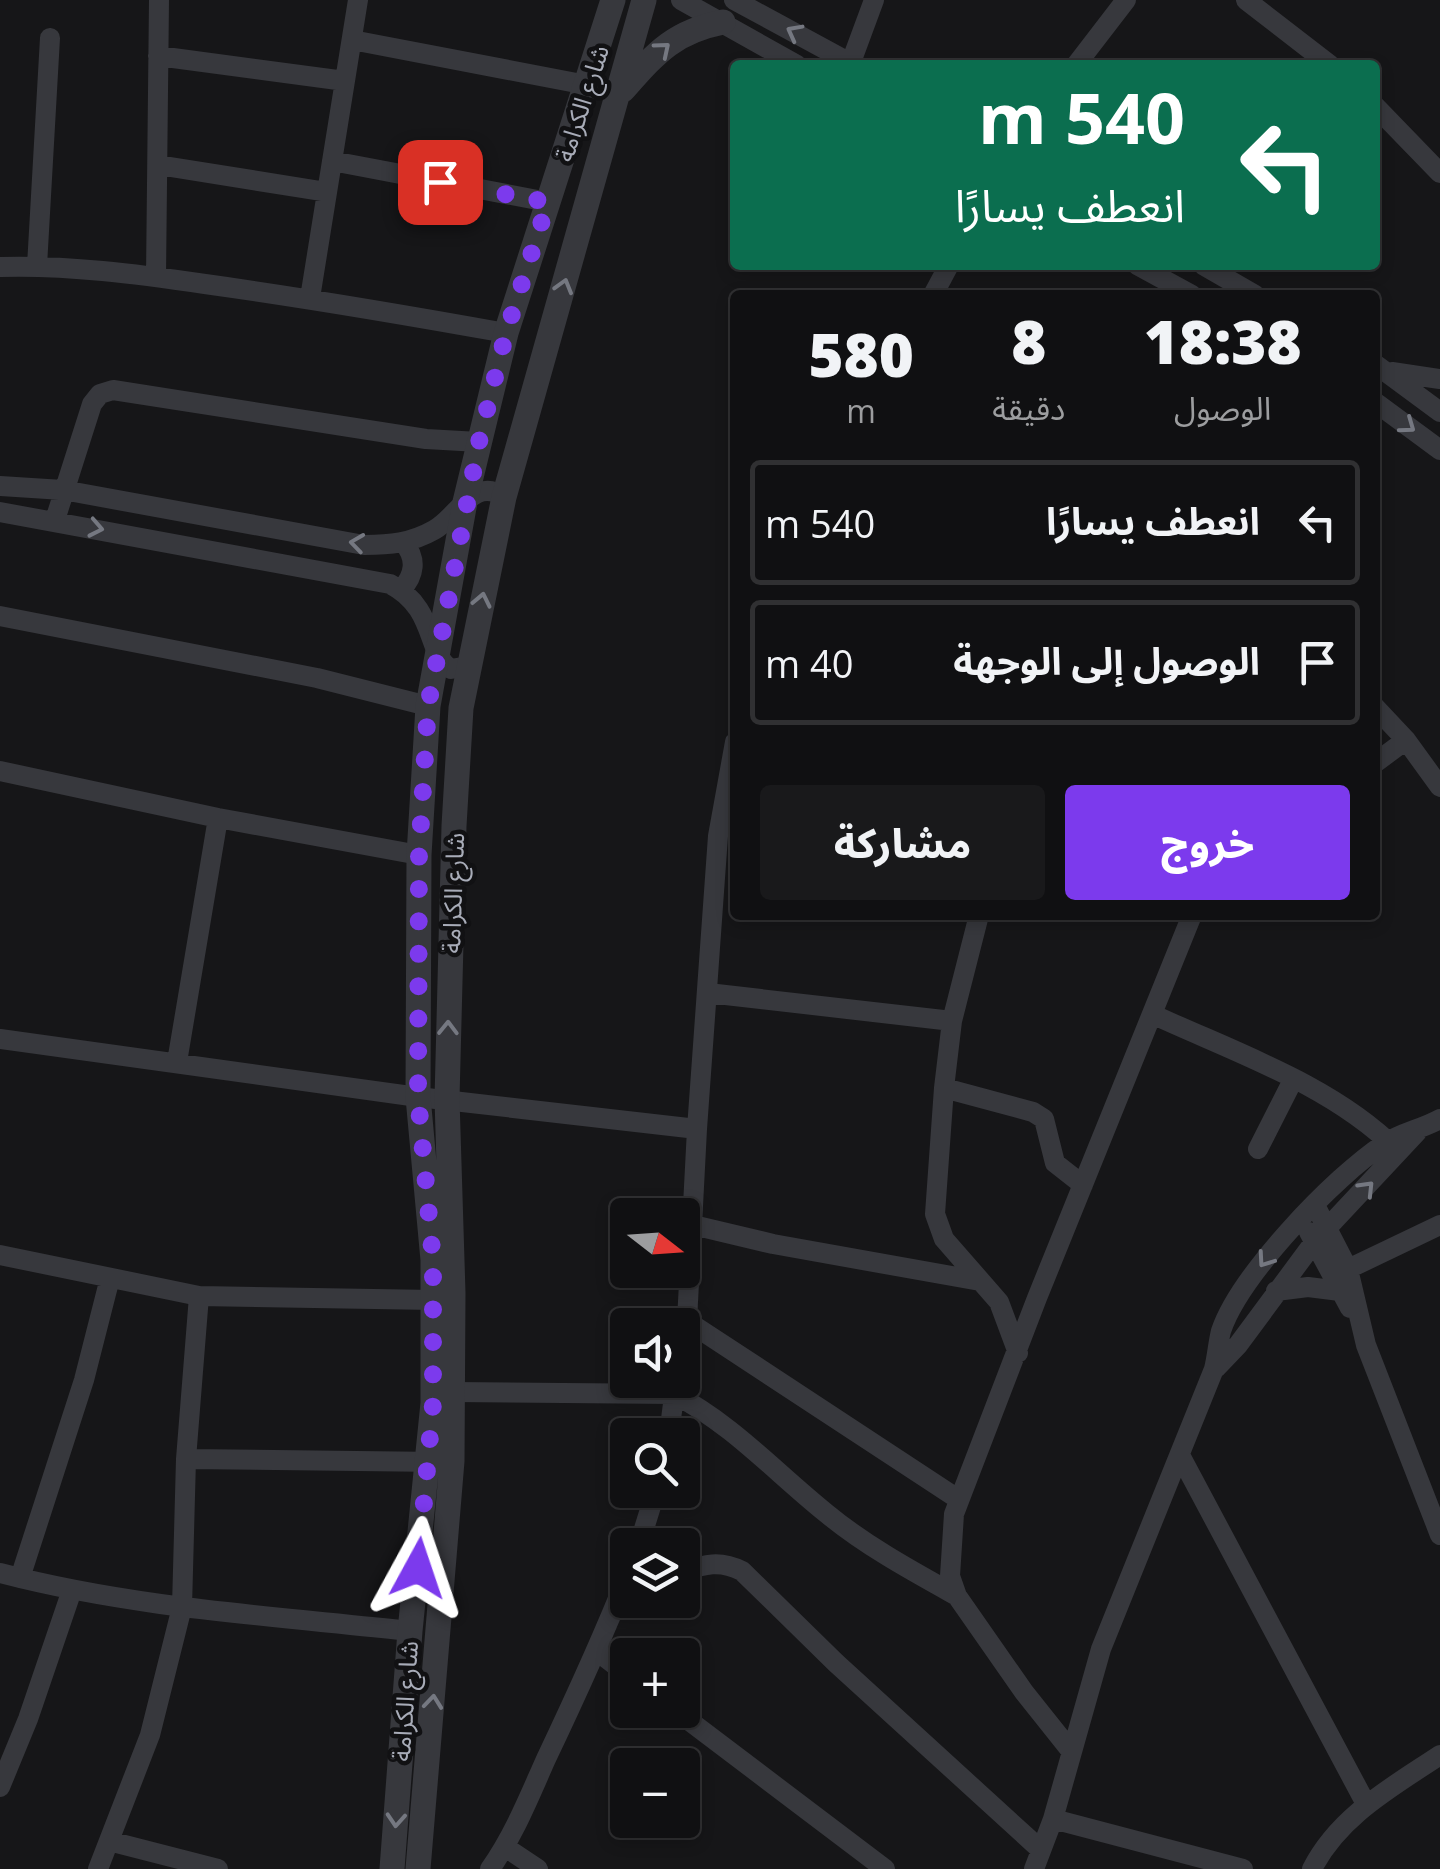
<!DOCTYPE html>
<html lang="ar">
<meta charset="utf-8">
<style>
body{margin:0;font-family:"Open Sans","Noto Sans Arabic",sans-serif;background:#19191b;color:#f1f3f6;direction:rtl;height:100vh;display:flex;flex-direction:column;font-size:38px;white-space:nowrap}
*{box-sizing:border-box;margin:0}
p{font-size:32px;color:#9c9d9f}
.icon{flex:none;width:55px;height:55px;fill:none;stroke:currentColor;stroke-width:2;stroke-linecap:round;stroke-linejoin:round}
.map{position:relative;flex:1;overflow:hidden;direction:ltr}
.side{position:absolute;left:730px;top:290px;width:650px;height:630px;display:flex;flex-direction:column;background:#101012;border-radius:10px;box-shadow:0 5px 15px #0003,0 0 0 2px #303032;direction:rtl}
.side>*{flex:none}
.guide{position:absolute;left:730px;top:60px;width:650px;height:210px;border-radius:10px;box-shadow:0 5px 15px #0003,0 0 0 2px #303032;direction:rtl;background:#0b6e4f;color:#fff;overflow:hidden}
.needle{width:65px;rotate:107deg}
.fabs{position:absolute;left:610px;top:1198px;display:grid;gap:20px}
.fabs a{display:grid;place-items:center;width:90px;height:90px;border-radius:10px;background:#101012;box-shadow:0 5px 15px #0003,0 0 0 2px #303032;font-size:50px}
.pin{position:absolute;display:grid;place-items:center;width:85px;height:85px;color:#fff;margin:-42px;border-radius:20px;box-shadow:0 5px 15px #0006}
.me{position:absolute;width:110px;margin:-55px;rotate:5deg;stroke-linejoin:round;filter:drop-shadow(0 0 8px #0008)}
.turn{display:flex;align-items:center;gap:35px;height:210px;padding:0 30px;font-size:45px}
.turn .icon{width:130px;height:130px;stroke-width:2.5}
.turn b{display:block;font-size:70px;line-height:85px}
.eta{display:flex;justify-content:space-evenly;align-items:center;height:170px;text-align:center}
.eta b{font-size:60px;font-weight:800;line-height:70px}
.button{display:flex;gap:20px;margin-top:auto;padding:20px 30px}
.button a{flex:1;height:115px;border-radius:10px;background:#7c3aed;color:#fff;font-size:40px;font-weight:800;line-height:115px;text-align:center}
.button a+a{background:#19191b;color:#f1f3f6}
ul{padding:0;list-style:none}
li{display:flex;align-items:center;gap:30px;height:125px;margin:0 20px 15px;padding:0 10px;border:5px solid #303032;border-radius:10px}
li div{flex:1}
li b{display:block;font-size:38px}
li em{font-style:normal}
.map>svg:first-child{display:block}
</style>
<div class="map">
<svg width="1440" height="1869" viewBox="0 0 1440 1869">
<rect width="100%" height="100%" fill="#161618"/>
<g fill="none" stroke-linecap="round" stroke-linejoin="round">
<!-- minor -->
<path stroke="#37383d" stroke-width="20" d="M681,0L797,65
M734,0L854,65
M1246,0L1330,65
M352,40L587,85
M158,56L345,81
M850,65L874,0
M1076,65L1126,0
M1375,106L1440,173
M332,161L548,202
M158,165L327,192
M1137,265L1192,295
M1203,265L1255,295
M37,266L50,38
M0,267C68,265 137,274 205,284C306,298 406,315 506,333
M156,277L159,0
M933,295L949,265
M310,298L358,0
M1375,364L1440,412
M1392,372L1440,379
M1375,402L1440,450
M0,486L63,490L364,545C390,545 411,543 434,530C458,517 474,475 504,497
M0,512L390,584C437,608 426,655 451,669L468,666
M55,520L92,404L100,394L113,390L426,439L479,442
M401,590C415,575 417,559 404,543
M0,616L317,678L428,706
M1375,707L1406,740L1440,787
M1375,763L1406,740
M0,771L218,818L419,855
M979,915L952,1021L944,1088L935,1214L944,1239L999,1302L1018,1353
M708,993L952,1021
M1154,1015C1234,1052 1332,1085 1396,1149
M0,1039L418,1097L697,1129L718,836L735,742
M177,1062L218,818
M944,1088L1033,1112L1044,1119L1055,1163L1083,1185
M1258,1149L1293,1080
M1315,1205L1348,1269L1366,1345L1440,1535
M693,1225L773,1244L980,1281
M1309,1232L1350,1308
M0,1255L199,1296L434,1300
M1348,1269L1440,1225
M1276,1291L1308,1287L1340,1291
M687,1321L958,1499
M682,1345L687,1321L697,1129
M1216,1368L1238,1345L1315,1241L1417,1132
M453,1392L674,1394C732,1424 775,1472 826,1513C866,1546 912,1571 957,1596
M669,1435L676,1380
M1181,1457L1366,1804
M186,1459L440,1462
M639,1545L656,1490
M682,1572C705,1564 720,1560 742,1571L836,1663L1041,1850
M0,1573C133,1608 273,1616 410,1631
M20,1578L84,1380L110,1278
M597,1651L628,1675
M675,1710L885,1869
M1071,1751L1024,1692L957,1596L950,1576L954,1514L1037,1298L1192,915
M0,1787L28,1719L72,1590
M1053,1819L1243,1869
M109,1841L218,1869
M505,1847L538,1869
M98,1869L150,1735L182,1607L186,1459L199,1296
M490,1869C514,1835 529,1797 546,1759C575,1698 603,1637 628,1574
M1034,1869L1053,1819L1101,1649L1214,1369C1217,1357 1218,1343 1221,1331C1240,1275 1334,1177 1384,1144C1400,1133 1422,1129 1440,1119
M1312,1869C1339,1816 1392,1787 1440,1755"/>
<!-- tertiary -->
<path stroke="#37383d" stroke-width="25" d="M623,90C656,53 673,32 723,22
M392,1869L410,1631L433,1403V1260L418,1097L419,855L428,706L465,502L506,333L613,0
M418,1869L452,1461L453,1293L447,1099L454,826L461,708L504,497L644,0"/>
</g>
<!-- one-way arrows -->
<defs><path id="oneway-chevron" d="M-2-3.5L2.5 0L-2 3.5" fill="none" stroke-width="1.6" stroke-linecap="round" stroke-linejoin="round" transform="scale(2.5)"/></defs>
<g stroke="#757881">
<use href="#oneway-chevron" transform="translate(794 32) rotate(-152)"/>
<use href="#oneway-chevron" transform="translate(663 49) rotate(-40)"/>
<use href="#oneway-chevron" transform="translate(564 286) rotate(-74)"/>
<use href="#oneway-chevron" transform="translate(1408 426) rotate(36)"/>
<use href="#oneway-chevron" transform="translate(96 528) rotate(11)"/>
<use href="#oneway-chevron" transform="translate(357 543) rotate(-172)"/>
<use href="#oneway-chevron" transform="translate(482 600) rotate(-78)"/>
<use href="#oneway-chevron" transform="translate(448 1028) rotate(-89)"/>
<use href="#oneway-chevron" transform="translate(1367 1188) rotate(-46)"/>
<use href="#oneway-chevron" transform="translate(1265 1260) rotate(125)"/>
<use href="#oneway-chevron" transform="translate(433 1702) rotate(-84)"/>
<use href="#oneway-chevron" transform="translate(396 1820) rotate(94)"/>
</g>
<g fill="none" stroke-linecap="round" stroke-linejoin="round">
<!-- route -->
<path stroke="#7c3aed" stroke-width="18" stroke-dasharray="0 32.4" d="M418,1568L433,1404V1260L418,1097L419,855L428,706L479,442L506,333L548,202L440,182"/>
</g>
<g text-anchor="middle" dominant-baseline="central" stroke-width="9" stroke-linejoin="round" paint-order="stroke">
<!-- street labels -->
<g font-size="25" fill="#a8acb8" stroke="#111113">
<text transform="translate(581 103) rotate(-72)">شارع الكرامة</text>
<text transform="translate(452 893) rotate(-88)">شارع الكرامة</text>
<text transform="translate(404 1701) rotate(-86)">شارع الكرامة</text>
</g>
</g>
</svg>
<div class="fabs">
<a><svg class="needle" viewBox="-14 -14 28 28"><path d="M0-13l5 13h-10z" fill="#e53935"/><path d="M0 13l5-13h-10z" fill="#9c9d9f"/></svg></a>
<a><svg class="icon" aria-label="sound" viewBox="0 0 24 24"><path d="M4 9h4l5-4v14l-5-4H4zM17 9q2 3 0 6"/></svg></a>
<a><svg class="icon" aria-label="search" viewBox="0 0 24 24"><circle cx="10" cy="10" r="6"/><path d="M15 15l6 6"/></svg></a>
<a><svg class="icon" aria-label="layers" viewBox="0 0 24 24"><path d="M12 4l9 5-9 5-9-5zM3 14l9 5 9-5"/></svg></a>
<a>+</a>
<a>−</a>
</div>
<div class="pin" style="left:440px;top:182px;background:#d93025"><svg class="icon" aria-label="arrive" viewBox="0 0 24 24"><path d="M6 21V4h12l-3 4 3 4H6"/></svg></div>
<svg class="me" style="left:418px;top:1568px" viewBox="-20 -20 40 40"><path d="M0-17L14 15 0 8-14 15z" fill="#7c3aed" stroke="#fff" stroke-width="4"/></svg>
<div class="guide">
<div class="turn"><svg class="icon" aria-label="left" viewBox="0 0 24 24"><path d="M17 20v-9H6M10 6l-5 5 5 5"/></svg><div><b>540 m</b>انعطف يسارًا</div></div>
</div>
<section class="side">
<div class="eta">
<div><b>18:38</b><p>الوصول</p></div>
<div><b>8</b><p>دقيقة</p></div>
<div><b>580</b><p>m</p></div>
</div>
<ul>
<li><svg class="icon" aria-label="left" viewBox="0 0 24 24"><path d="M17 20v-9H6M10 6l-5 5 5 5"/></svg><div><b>انعطف يسارًا</b></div><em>540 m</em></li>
<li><svg class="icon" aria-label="arrive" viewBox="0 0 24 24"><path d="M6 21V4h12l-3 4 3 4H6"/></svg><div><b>الوصول إلى الوجهة</b></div><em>40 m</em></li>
</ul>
<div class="button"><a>خروج</a><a>مشاركة</a></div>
</section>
</div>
